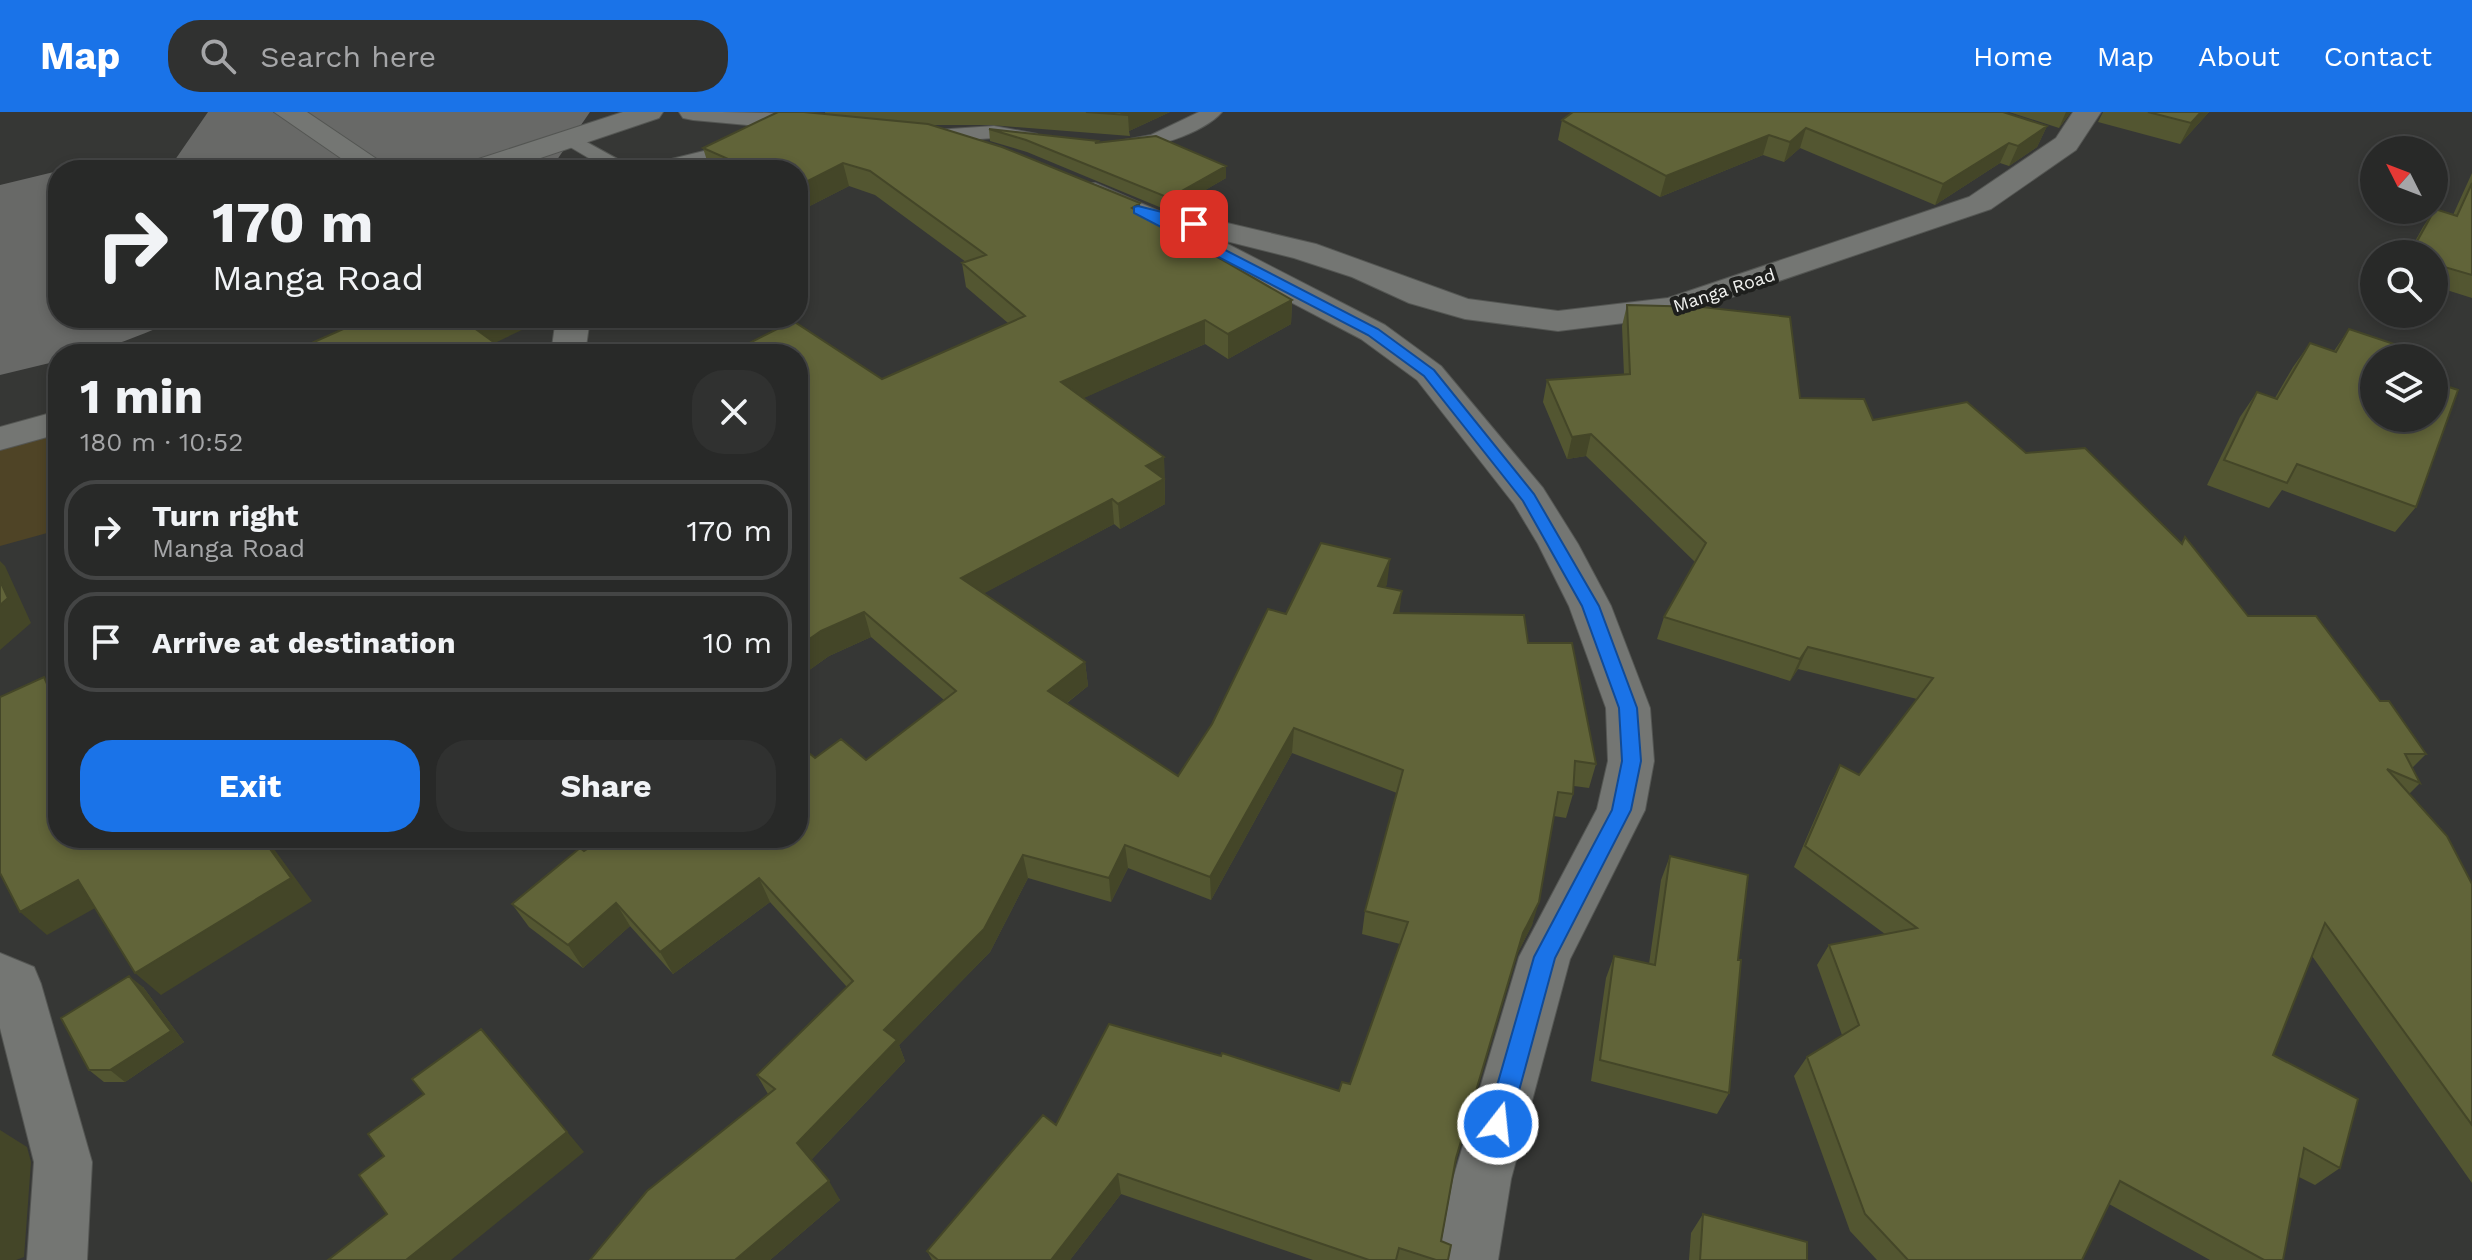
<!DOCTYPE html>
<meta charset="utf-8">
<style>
body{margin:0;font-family:"Work Sans",sans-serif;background:#303130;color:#f1f3f6;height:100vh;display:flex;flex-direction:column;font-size:30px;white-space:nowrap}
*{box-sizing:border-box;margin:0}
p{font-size:26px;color:#a5a6a8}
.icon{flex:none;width:44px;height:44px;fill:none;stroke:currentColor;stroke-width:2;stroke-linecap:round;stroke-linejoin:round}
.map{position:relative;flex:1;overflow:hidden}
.sheet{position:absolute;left:48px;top:232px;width:760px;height:504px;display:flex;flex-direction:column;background:#282928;border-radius:32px;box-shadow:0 4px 12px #0003,0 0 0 2px #444545}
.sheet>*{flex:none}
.top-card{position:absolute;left:48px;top:48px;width:760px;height:168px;border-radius:32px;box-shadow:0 4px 12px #0003,0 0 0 2px #444545;background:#282928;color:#f1f3f6;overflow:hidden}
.needle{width:52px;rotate:312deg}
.tools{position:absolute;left:2360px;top:24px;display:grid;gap:16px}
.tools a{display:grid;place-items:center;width:88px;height:88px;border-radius:50%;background:#282928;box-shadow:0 4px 12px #0003,0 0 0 2px #444545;font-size:40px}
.pin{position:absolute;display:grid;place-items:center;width:68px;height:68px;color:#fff;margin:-34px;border-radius:16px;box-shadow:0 4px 12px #0006}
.me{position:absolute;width:88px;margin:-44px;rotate:16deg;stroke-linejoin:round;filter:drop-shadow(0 0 6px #0008)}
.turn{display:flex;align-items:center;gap:28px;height:168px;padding:0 32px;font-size:36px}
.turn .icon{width:104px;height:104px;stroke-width:2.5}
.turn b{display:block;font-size:56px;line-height:68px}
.round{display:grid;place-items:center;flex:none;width:84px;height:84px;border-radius:32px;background:#303130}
.head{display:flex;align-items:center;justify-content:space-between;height:136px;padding:0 32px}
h1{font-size:48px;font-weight:700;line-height:60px}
.button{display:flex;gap:16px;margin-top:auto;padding:16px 32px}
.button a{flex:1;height:92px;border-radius:32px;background:#1a73e8;color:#fff;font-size:32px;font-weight:700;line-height:92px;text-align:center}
.button a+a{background:#303130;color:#f1f3f6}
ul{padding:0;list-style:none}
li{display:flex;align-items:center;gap:24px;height:100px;margin:0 16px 12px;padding:0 16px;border:4px solid #444545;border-radius:32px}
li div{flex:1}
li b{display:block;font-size:30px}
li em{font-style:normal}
header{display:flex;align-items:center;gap:48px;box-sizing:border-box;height:112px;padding:0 40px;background:#1a73e8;color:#fff}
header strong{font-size:38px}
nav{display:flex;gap:44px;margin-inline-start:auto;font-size:28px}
.search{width:560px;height:72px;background:#303130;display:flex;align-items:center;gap:20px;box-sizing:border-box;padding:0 28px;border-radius:32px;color:#a5a6a8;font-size:30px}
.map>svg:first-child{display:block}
</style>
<header>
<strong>Map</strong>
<div class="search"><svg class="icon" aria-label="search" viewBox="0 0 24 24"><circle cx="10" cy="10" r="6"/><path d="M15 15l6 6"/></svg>Search here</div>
<nav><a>Home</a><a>Map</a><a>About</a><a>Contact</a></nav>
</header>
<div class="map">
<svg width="2472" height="1148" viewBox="0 0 2472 1148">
<rect width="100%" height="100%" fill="#363735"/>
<!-- green -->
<path fill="#4f4426" d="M58,301V418L0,434V318Z"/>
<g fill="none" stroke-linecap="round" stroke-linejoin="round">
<!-- runway -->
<path fill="#686967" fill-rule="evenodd" d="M208,0H590L552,55L545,58H168Z
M58,59V206H169L165,213C128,228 98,242 58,242V249L0,263V73Z"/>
<defs>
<path id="lane" d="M1199,0H1222C1203,22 1150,37 1121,40L1111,34L1114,30L1151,23Z
M994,14L1037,22L1040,26L1030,32L994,26L936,30L926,24L936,18Z
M572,22L630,54L633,58H609L565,32L562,28L565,24Z
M743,23L750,25L753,29L750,33C713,49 680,58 640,58L643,54L704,39Z"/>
<path id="street" d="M274,0H307L393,58H358Z
M623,0H663L659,6L505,58H458L463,52Z
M679,0C730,0 786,0 836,6L840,12L836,18L826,20L693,8L683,6Z
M2073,0H2101L2076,38L1991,97L1673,205L1558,219L1465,207L1409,191L1352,165L1294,146L1218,127L1385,213L1441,254L1543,376L1578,432L1611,494L1650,596L1654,649L1645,698L1570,847L1511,1067L1498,1148H1438L1453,1067L1519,845L1597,697L1608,649L1606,596L1569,494L1538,432L1514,392L1417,268L1361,227L1127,104L1075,83L1070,77L1075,71H1095L1195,115L1199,109L1210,107L1316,132L1468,187L1558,199L1668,186L1969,85L2056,26Z
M556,206H590L585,242H551Z
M58,299V322L0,338V315Z
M0,841L34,855L41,872L92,1050L87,1148H27L34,1050L0,916Z"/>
</defs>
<!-- lane casing -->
<use href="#lane" stroke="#545653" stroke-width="2"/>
<!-- street casing -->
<use href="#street" stroke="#545653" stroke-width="2"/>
<!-- lane -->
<use href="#lane" fill="#747673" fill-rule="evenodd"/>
<!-- street -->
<use href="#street" fill="#747673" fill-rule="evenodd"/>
</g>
<!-- wall -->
<path fill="#535631" d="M825,0H1170L1129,19L1130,24L991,13H933L1140,91V101L1292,188L1291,212L1228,247L1205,232L1083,286L1164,345L1165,392L1120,417L1114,412L984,481L1085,550L1088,574L1067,591L1178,664L1286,502L1387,472L1385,475L1400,501L1528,531L1596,652L1589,676L1574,674L1573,682L1566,706L1554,704L1532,813L1516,844L1456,1048L1441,1129L1448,1148H1313L1121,1082L1070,1148H932L927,1139L1056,1013L1339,979L1350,972L1400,832L1362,822L1365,799L1397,681L1292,641L1211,788L1128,756L1111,790L1028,766L990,840L899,933L905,949L811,1048L840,1088L770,1148L768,982L757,963L847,875L770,790L673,862L630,814L583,856L529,815L512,792L584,739L815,646L866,648L944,588L871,525L829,544L798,566V242L882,267L1008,211L966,175L962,151L966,150L875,83L849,74L800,99H798V58H710L703,36L825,2Z
M2009,0H2071L2059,16Z
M2103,0H2209L2180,32L2098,10Z
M1562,8L2047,14L2037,35L2009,54L2000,51L1935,93L1800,36L1784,50L1763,43L1660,85L1558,28Z
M989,17L1098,30L1226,66L1169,99L1027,40L990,29Z
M2472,61V186L2434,174V142H2408L2423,115L2435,97L2453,103Z
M1627,193L1800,286L1873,308L2026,341L2181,431L2185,425L2248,504L2380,589L2426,642L2412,656L2420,671L2409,682L2472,772V1071L2312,844L2273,943L2340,1056L2315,1073L2299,1065L2283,1148H2210L2109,1092L2082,1148H1877L1850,1119L1794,964L1807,945L1842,923L1817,853L1829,833L1885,822L1794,755L1829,674L1840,653L1859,663L1917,587L1798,557L1790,569L1657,527L1664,505L1695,450L1586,344L1567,347L1543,290L1547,268L1624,263L1622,214Z
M2349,217L2374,246L2416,395L2395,420L2282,378L2269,396L2207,373L2240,305L2257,280L2275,286L2293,255L2310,231L2334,239Z
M1670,744L1738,848L1729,981L1717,1002L1591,969L1606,866L1614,844L1649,852L1661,768Z
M143,875L184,930L125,970H104L89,958Z
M1703,1102L1807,1148H1689L1691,1121Z"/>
<!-- shaded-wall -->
<path fill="#444628" d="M1123,0H1170L1129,19L1128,3H1122Z
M2066,0H2071L2059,16Z
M2201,0H2209L2180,32L2191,11Z
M2047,14L2037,35L2009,54L2018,34Z
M1806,16L1800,36L1784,50L1790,30Z
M1769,23L1763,43L1660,85L1666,64Z
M2009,31L2000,51L1935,93L1943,72Z
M843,51L849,74L800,99L798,93V74Z
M1226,54V66L1169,99V86Z
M1140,91L1141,115L1132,96Z
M1292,188L1291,212L1228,247V222Z
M485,206H522L526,216L482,237L470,213Z
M1205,208V232L1064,295L1061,270Z
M1591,322L1586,344L1567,347L1572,325Z
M1164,345L1165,392L1120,417L1118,392L1146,354Z
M1112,387L1114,412L966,491L961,466Z
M1390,447L1387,472L1376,499L1378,474Z
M0,449L5,454L31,511L0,538Z
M1402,479L1399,504L1394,501Z
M864,500L871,525L829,544L798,566V535L821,519Z
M1808,535L1798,557L1790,569L1800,547Z
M1085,550L1088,574L1051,603L1048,579Z
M44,565L58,580V597Z
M1294,616L1292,641L1211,788L1210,765Z
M262,726H266L312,789L161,883L135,861Z
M1125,733L1128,756L1111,790L1109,766Z
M1023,743L1028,766L990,840L899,933L905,949L808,1051L797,1031L884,918Z
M759,766L770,790L673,862L660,840Z
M78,768L104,791L47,823L20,800Z
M1539,790L1532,813L1516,844L1523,821Z
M616,791L630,814L583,856L568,833Z
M129,864L143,875L184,930L125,970L110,958Z
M481,917L584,1040L451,1148H406Z
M0,1018L27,1035L31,1050L24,1145L16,1148H0Z
M1118,1062L1121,1082L1070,1148H1051Z
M829,1069L840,1088L770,1148H735Z"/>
<!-- building -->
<path fill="#616439" stroke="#444628" stroke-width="2" d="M778,0H804L928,12L1002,35L1140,91L1132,96L1292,188L1228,222L1205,208L1061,270L1164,345L1146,354L1164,367L1118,392L1112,387L961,466L1085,550L1048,579L1178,664L1212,612L1268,497L1286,502L1321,431L1390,447L1378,474L1402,479L1394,501L1524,503L1528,531H1572L1596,652L1575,649L1573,682L1558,680L1539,790L1523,821L1456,1046L1441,1129L1451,1133L1448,1148H1436L1399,1136L1396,1148H1369L1118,1062L1051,1148H938L927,1139L1043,1003L1056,1013L1109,912L1221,944L1222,941L1339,979L1342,970L1350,972L1408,810L1365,799L1403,658L1294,616L1210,765L1125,733L1109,766L1023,743L984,817L884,918L897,928L797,1031L829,1069L735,1148H590L647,1079L775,977L757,963L853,869L759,766L660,840L616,791L568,833L512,792L580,736L584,739L604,726H798V632L815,646L841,627L866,648L956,579L864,500L821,519L798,535V242H728L793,209L882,267L1025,204L962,151L986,143L870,59L843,51L798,74V58H753L703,36Z
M1086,0H1123L1122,1L1128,3Z
M1573,0H2003L2047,14L2018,34L2009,31L1943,72L1806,16L1790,30L1769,23L1666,64L1562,8Z
M2148,0H2201L2191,11Z
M989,17L1098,29L1095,31L1156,24L1226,54L1169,86L1026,28Z
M2472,71V163L2434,152V142H2410L2435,97L2457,104Z
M1627,193L1702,195L1790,205L1800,286L1864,287L1873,308L1967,290L2026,341L2085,336L2182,432L2185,425L2248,504H2316L2380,589H2389L2426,642H2405L2420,671L2387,657L2447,724L2472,772V1013L2325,811L2273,943L2358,987L2340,1056L2304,1036L2283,1148H2264L2120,1069L2082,1148H1908L1865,1102L1807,945L1859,913L1829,833L1917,816L1805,734L1840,653L1859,663L1933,566L1808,535L1800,547L1664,505L1706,431L1591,322L1572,325L1547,268L1630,262Z
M368,206H485L470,213L510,242H287Z
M2349,217L2430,244L2429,246H2374V306H2434V270L2458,278L2416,395L2297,352L2287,371L2224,348L2257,280L2277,287L2310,231L2336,240Z
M58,415V432H55L53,417Z
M0,469L8,486L0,493Z
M44,565L58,597V726H262L291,766L135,861L78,768L20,800L0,761V585Z
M1670,744L1748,763L1738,848H1741L1729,981L1600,948L1614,844L1655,853Z
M129,864L171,919L110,958H89L61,906Z
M481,917L567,1020L406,1148H328L387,1102L359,1063L384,1044L368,1022L424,982L412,967Z
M1703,1102L1807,1130V1148H1700Z"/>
<!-- route -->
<path fill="#1a73e8" stroke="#114b97" stroke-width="2" d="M1138,94L1198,109V114L1171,110L1378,217L1434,258L1534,382L1599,494L1637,596L1641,649L1631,698L1555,846L1510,1012L1506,1020L1498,1023L1490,1020L1486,1012L1534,845L1612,698L1622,649L1619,596L1582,494L1523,389L1424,264L1368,223L1134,101V95Z"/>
<g text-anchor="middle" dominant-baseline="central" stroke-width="8" stroke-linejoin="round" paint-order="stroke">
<!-- far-street labels -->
<g font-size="18" fill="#f1f2f0" stroke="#1e1f1d">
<text transform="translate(1724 178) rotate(-18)">Manga Road</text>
</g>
</g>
</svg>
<div class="tools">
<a><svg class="needle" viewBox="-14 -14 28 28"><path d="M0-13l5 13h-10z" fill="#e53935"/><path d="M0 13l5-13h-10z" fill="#a5a6a8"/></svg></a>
<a><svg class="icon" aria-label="search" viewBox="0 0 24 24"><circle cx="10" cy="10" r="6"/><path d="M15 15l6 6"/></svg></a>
<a><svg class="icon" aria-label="layers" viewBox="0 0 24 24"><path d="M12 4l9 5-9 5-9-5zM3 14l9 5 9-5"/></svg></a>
</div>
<div class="pin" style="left:1194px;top:112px;background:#d93025"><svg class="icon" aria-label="arrive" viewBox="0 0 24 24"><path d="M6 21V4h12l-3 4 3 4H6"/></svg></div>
<svg class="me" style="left:1498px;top:1012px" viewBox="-20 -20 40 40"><circle r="17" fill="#1a73e8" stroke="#fff" stroke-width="3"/><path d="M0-11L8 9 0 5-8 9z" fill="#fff"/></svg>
<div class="top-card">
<div class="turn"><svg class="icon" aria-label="right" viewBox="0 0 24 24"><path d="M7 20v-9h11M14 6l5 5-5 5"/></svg><div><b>170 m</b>Manga Road</div></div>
</div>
<section class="sheet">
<div class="head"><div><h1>1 min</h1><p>180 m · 10:52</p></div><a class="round"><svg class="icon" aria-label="close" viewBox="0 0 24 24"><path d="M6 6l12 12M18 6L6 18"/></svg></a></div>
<ul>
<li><svg class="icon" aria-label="right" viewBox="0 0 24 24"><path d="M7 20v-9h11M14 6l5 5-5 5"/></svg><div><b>Turn right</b><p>Manga Road</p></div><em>170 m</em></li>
<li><svg class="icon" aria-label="arrive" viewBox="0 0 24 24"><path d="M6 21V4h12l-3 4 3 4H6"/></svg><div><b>Arrive at destination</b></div><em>10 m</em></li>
</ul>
<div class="button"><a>Exit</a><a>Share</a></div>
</section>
</div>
